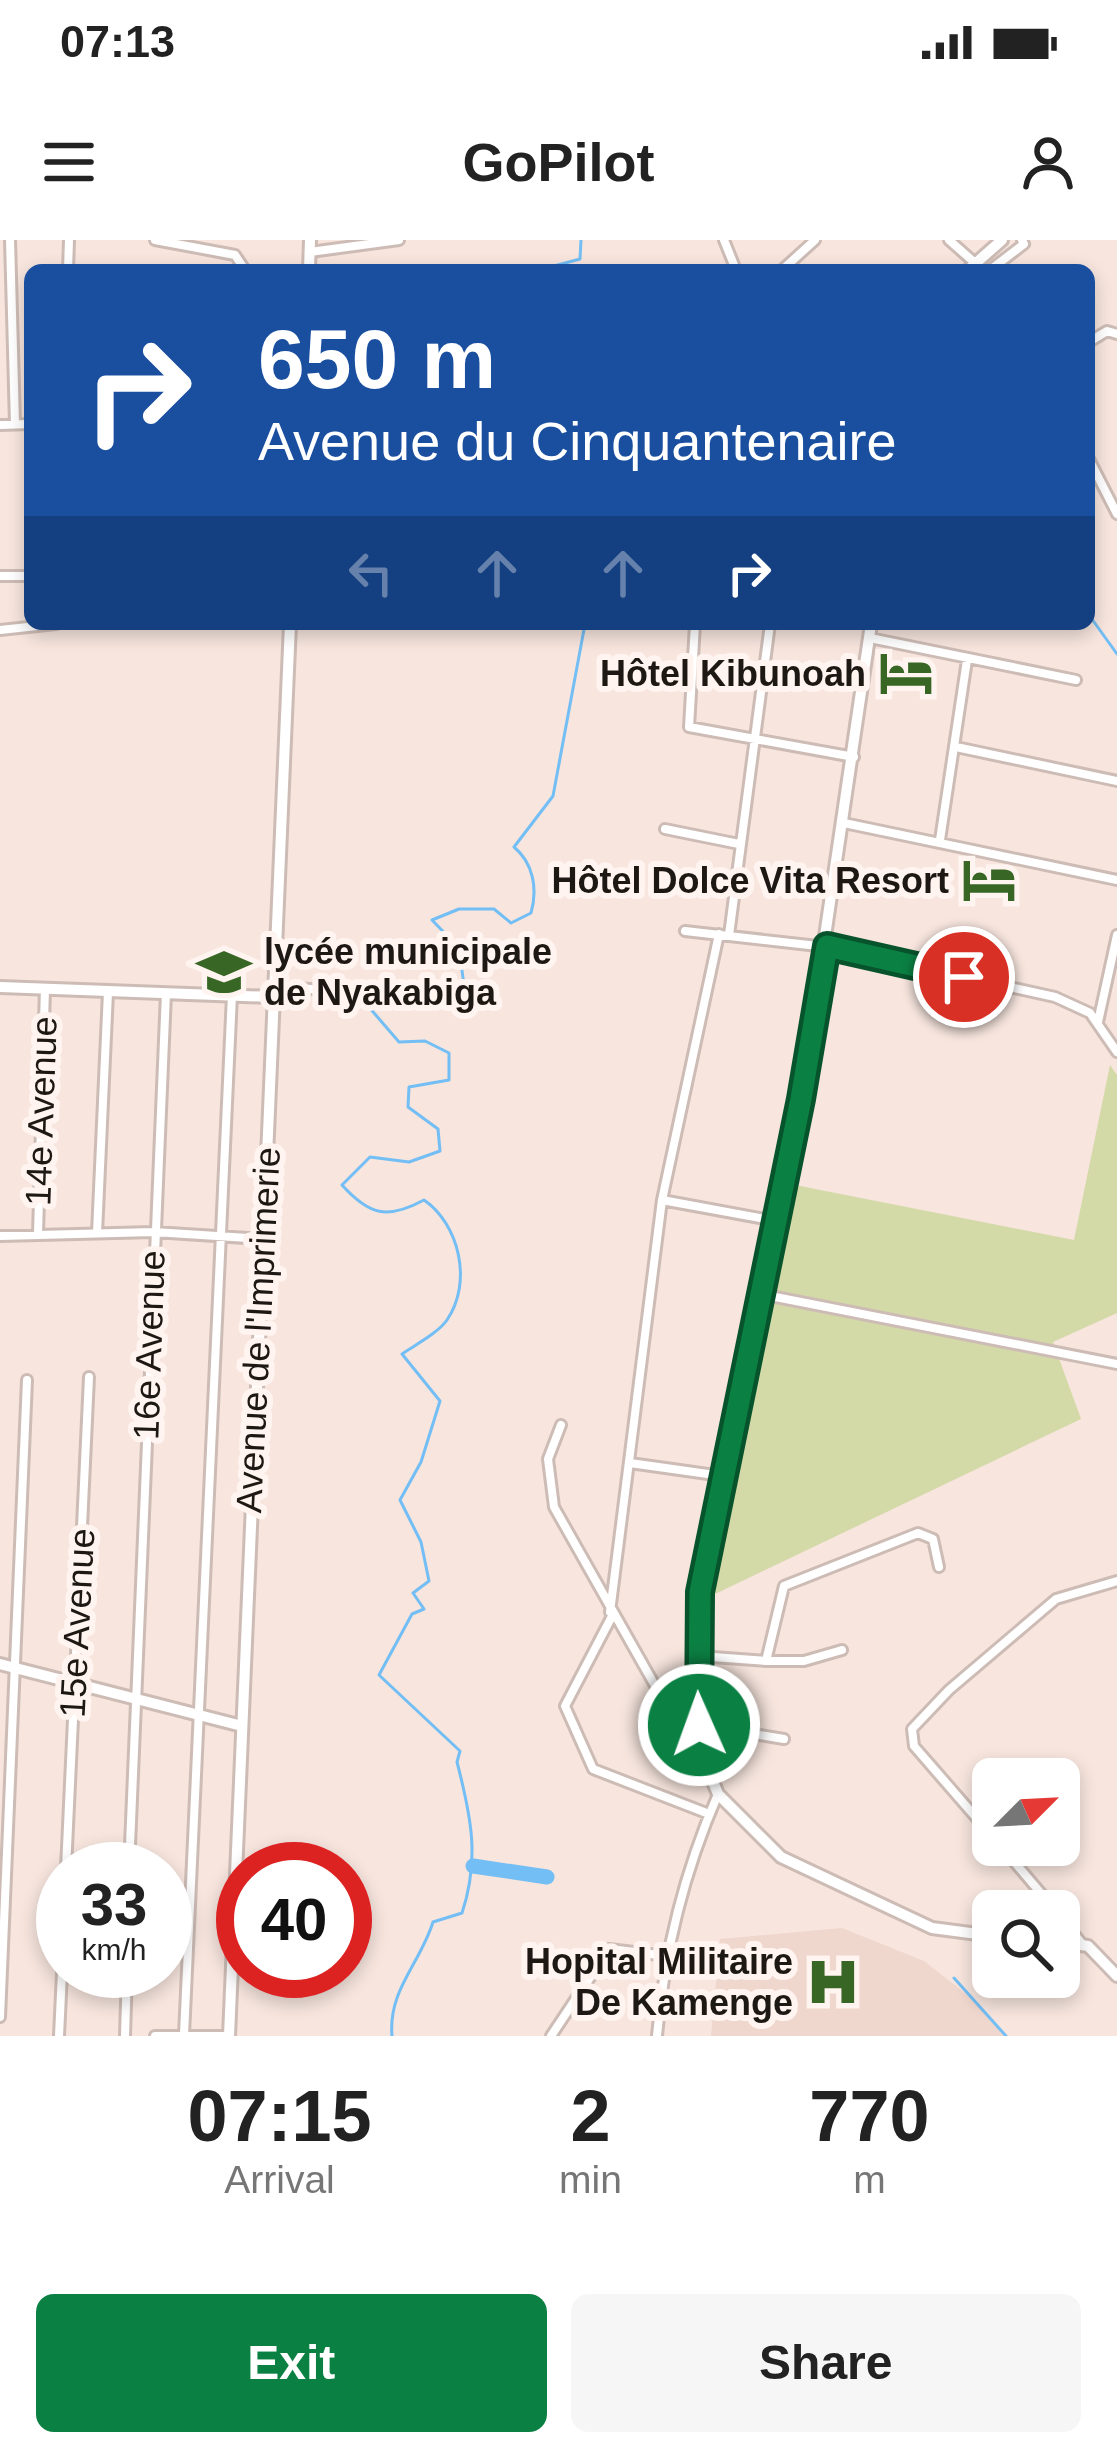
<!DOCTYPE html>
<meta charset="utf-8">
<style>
body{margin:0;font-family:Arial,sans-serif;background:#f6f6f6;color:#222;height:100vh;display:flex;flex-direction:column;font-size:45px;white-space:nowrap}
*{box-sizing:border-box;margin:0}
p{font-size:39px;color:#767676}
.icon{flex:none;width:66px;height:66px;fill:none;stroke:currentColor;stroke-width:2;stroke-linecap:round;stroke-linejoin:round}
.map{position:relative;height:1796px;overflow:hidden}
.details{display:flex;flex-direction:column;background:#fff;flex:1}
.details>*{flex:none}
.hud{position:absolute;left:24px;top:24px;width:1071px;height:366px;border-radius:18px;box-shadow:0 6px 18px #0003;background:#1a4fa0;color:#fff;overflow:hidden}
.needle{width:78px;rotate:66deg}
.buttons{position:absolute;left:972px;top:1518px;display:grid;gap:24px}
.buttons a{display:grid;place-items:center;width:108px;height:108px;border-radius:18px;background:#fff;box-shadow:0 6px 18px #0003;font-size:60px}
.speed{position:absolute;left:36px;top:1602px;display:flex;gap:24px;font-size:60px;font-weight:700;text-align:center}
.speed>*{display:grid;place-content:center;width:156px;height:156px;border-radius:50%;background:#fff;box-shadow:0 6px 18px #0003;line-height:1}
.speed small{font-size:30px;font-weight:400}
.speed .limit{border:18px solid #d22;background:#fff;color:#111}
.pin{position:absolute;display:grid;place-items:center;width:102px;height:102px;color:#fff;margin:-51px;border:6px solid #fff;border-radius:50%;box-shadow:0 3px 12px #0007}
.me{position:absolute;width:132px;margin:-66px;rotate:358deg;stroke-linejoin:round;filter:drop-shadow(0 0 9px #0008)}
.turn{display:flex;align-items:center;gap:42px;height:252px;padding:0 36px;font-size:54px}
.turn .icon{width:156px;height:156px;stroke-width:2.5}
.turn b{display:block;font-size:84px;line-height:102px}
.lanes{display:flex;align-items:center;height:114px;padding:0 36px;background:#0003;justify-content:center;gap:60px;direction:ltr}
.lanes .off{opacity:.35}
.eta{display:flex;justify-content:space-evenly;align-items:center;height:204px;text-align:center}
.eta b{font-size:72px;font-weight:600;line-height:84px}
.button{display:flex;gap:24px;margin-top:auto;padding:24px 36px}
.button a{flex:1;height:138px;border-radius:18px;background:#0b8043;color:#fff;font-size:48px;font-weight:600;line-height:138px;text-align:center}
.button a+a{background:#f6f6f6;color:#222}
.status{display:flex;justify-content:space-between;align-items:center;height:84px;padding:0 60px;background:#fff;direction:ltr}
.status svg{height:33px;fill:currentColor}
header{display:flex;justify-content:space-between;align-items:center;height:156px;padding:0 36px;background:#fff;font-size:54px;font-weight:600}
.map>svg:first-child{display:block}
</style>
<div class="status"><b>07:13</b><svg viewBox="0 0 49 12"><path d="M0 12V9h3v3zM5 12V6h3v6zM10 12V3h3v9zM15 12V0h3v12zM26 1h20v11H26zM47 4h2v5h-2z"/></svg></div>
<header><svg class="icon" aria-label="menu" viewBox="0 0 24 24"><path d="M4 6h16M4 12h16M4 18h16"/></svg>GoPilot<svg class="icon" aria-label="person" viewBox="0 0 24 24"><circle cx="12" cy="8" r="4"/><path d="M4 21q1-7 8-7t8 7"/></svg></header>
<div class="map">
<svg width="1117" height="1796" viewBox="0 0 1117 1796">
<rect width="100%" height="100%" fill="#f7e5de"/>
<!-- built -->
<path fill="#f0d7cd" d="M842,1688L924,1721L979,1764L1004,1796H711L720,1699Z"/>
<!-- green -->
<path fill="#d3d9a7" d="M1110,825L1117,835V1073L1053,1102L1081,1179L713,1355L795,945L1074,1000Z"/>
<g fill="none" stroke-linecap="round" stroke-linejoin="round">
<!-- stream -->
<path stroke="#73bef4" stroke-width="3" d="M539,30L580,19L581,0
M1089,375L1117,414
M954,1738L1006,1796
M392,1796C388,1750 420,1724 433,1682L462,1673C480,1619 471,1576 457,1522L460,1511L379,1435L412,1374L424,1369L413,1353L429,1341L421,1302L400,1260L421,1222L440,1161L402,1114C415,1105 438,1093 447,1080C473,1042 459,984 424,960C387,980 369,975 342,945L370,917L409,922L440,911L438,889L408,867L409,847L449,840V813L425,801L399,802L368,766L381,745L416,743L448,766L465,753L459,708L432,680L459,669H494L511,683L531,673C538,648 533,623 514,607L553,556L585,384"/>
<!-- river -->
<path stroke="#73bef4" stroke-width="15" d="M473,1626L547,1637"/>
<defs>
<path id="street" d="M10,0L15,184
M155,0L235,15L245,30
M724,0L736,30
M949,0L975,23
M310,12L399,0
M68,30L69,0
M782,30L815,0
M990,30L1024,4L1022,0
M1089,102L1107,91L1117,94
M0,185L30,184
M1089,219L1117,274
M0,336H30
M695,384L689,487L854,517
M0,390L56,384
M870,398L1076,440
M956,507L1117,541
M844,583L1117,640
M665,589L739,604
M940,600L967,420
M685,691L827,707L1055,757L1090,773L1117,812
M729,695L770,384
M272,746L348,752
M1098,782L1117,695
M662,960L776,981
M97,993L108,752
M38,994L45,748
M0,996L154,992L262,999
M760,1054L1117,1124
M561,1185L548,1219L554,1267L705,1534
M630,1223L722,1236
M610,1372L662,960L719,694
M611,1378L565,1466L593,1529L709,1574
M699,1416L766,1421L784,1346L918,1293L933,1299L939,1327
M766,1421H804L842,1410
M678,1490L699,1485L784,1499
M993,1597L914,1506L912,1489L949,1450L1056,1359L1117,1341
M1000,1605L1056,1671
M66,1629L89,1137
M129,1629L166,753
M1059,1675L1083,1705
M0,1777L27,1140
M184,1795L232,755
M59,1796L63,1711
M125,1796L127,1731
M155,1796H229
M551,1796L609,1709L667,1716
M657,1796C664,1713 685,1630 718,1554"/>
<path id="secondary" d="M309,30L310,0
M968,30L1002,0
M871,384L801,859L700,1352L701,1512L718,1554L781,1617L932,1688L993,1696
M0,747L272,757
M0,1424L242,1486
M1059,1702L1088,1706L1117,1736
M229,1796L290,384"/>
</defs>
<!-- street casing -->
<use href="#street" stroke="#cdbcb5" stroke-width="14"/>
<!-- secondary casing -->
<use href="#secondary" stroke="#cdbcb5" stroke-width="16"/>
<!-- street -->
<use href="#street" stroke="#fff" stroke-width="8"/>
<!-- secondary -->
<use href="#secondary" stroke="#fff" stroke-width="10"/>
</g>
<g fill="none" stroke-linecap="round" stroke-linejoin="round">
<defs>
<path id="route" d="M699,1485L700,1352L801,859L827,706L964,737"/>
</defs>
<!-- route casing -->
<use href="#route" stroke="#07532c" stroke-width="30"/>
<!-- route -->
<use href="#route" stroke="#0b8043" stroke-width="21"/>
</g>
<!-- icons -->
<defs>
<symbol id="hotel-bare" viewBox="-9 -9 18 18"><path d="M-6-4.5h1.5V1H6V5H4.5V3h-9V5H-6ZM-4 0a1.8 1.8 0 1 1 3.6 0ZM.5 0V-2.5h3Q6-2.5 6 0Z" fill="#386625" stroke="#fff4f0" stroke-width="2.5" paint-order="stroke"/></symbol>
<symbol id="school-bare" viewBox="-9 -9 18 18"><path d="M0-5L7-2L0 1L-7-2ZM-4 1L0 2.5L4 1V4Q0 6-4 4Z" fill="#386625" stroke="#fff4f0" stroke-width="2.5" paint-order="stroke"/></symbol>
<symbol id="hospital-bare" viewBox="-9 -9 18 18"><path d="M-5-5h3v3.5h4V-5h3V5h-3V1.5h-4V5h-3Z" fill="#386625" stroke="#fff4f0" stroke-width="2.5" paint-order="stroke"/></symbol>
</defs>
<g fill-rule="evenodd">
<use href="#hotel-bare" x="868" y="395" width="76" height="76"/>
<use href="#hotel-bare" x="951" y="602" width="76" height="76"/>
<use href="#school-bare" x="186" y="694" width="76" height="76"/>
<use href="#hospital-bare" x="795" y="1704" width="76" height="76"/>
</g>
<g text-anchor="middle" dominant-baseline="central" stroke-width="12" stroke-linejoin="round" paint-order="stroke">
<!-- poi labels -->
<g font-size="36" font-weight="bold" fill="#1e1815" stroke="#fff4f0" text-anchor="end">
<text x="866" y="433">Hôtel Kibunoah</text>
<text x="949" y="640">Hôtel Dolce Vita Resort</text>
<text x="264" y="711" text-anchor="start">lycée municipale<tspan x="264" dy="41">de Nyakabiga</tspan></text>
<text x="793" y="1721">Hopital Militaire<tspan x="793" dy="41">De Kamenge</tspan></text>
</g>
<!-- street labels -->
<g font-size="36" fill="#1e1815" stroke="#fff4f0">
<text transform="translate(41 871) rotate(-88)">14e Avenue</text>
<text transform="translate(258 1090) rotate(-87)">Avenue de l'Imprimerie</text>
<text transform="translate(149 1105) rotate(-88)">16e Avenue</text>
<text transform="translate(77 1383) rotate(-87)">15e Avenue</text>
</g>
</g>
</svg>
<div class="buttons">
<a><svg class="needle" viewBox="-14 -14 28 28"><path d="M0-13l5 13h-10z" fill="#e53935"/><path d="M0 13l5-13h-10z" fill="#767676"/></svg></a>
<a><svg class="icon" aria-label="search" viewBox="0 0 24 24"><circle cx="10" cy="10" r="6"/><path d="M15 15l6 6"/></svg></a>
</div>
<div class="speed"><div>33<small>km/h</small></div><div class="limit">40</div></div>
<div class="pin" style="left:964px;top:737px;background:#d93025"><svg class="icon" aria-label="arrive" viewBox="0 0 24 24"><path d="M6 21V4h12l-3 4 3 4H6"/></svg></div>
<svg class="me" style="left:699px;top:1485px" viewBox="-20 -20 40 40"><circle r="17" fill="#0b8043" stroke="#fff" stroke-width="3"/><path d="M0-11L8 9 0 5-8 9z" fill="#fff"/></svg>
<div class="hud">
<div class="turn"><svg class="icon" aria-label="right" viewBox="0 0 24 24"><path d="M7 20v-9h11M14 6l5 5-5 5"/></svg><div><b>650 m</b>Avenue du Cinquantenaire</div></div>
<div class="lanes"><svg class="icon off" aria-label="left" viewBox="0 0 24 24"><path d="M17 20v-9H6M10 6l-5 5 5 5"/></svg><svg class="icon off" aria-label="ahead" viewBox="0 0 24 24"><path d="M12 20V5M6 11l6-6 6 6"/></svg><svg class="icon off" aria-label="ahead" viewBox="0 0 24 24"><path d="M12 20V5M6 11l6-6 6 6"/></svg><svg class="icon" aria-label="right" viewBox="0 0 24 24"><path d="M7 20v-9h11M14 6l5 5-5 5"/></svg></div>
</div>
</div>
<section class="details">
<div class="eta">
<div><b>07:15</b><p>Arrival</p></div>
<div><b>2</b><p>min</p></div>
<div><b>770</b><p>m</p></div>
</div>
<div class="button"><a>Exit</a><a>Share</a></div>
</section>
